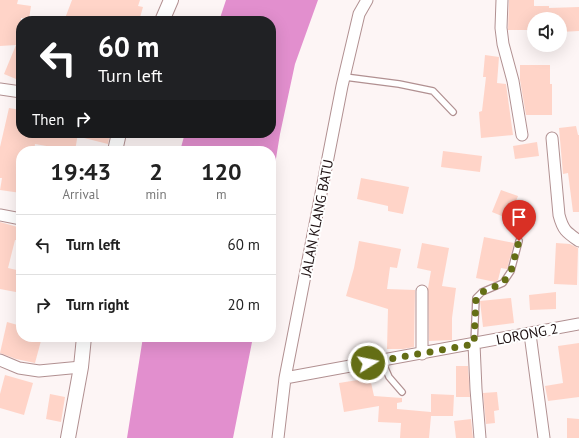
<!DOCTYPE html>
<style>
body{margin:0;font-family:"PT Sans",sans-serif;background:#f2f2f2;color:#222;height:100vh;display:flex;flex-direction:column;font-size:15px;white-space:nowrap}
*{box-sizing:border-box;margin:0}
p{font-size:13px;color:#767676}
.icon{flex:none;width:22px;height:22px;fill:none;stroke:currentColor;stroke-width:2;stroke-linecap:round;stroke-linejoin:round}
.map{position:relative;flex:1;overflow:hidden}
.drawer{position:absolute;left:16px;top:146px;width:260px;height:196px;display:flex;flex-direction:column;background:#fff;border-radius:16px;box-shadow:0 4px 16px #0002}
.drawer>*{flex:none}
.guide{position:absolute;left:16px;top:16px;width:260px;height:122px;border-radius:16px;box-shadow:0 4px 16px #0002;background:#202124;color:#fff;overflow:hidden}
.fabs{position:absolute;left:527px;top:12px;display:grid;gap:8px}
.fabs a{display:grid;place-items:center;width:40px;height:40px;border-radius:50%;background:#fff;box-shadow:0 4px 16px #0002;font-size:20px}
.pin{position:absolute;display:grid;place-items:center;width:34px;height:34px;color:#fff;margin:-41px -17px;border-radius:50% 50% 50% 0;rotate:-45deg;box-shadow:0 0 4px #0007}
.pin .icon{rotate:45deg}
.me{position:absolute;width:44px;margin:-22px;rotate:80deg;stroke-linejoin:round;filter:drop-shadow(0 0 3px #0008)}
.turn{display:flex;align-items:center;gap:14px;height:84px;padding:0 16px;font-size:18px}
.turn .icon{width:52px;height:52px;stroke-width:2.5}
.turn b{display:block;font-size:28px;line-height:34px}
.then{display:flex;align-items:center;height:38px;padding:0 16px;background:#0003;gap:8px;font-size:15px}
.eta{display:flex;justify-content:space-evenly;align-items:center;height:68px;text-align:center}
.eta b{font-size:24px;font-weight:700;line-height:28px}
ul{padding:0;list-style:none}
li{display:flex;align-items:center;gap:12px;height:60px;padding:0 16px;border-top:1px solid #e0e0e0}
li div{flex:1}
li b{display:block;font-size:15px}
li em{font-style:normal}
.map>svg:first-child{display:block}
</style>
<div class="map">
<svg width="579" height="438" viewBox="0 0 579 438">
<rect width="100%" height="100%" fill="#fdf5f5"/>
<!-- water -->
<path fill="#e28fce" d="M226,0H318L295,64L280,134L271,189V151H180L185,133H271V21H219Z
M143,337H253L233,438H127Z"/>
<!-- building -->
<path fill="#ffd4c8" d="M0,0H18L17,4L31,6L29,19L21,18V66L16,79L4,74L16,45L0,46Z
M72,0H140L138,6L143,7L139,21H64Z
M509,0H534V6H549V8L579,7V31L560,32V19H534V30H508Z
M485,55L499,57L497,83L506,84L513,135L481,138L479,112L482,111L486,77H483Z
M520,65H550V84H552V115H526L520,80Z
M9,108L21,110V133H78L75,151L35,144L34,151H21V193L0,190L2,178H0V147Z
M576,126L578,135H579V212H573L568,173L563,174L559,128Z
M80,133H110L108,144L80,137Z
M537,142L539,156L515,159L513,146Z
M443,151L482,156L480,172L441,167Z
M361,178L409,187L403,214L388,211V206L357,199Z
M501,190L518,196L509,219L492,212Z
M0,222L21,228V241L15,240L8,268L21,271V293L0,289Z
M484,237L514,243L507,269L501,268L498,280L495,282L476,278Z
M359,241L401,249L397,268L390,267L387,289L415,290L414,347L403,349H387L388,309L346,296L354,268Z
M422,243L449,248L442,286L456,288L452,318V340L429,341L428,288L431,271L417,268Z
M556,243L570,244L578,248L577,285L554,284Z
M556,292V309L530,310L529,295Z
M511,298L514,323L483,327L480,301Z
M7,322L21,326V337H42L35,363L16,359L0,353Z
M579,343V397L548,401L545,386L563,383L558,346Z
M456,366H468L470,397H456Z
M5,375L33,383L24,415L0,408V394Z
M370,378L374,396L402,398V402L397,403V409L431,412V394L454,395L453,416H431L429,438H400L401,423L378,422L379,406L344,412L339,383Z
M497,392L499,410L494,411L495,423L486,424L483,393Z
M50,394L65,397L61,422L46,419Z
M567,418L579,419V438H567Z
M471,419L473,438H456L454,421Z"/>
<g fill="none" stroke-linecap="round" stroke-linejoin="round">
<defs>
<path id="service" d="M345,77L399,84L433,91L453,112
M474,344L476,298L482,292L503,283L511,271L519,241
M382,361L389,377L402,392"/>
<path id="minor" d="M502,0L501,28L503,44L513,81L522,135
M0,89L21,92
M552,138L559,215C563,230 566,232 579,241
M0,215L21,219
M530,334L544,438
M474,344L476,389L480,438
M422,354V291
M0,360L19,368L39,371L81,367
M285,378L579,324
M278,438L285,378L342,86L359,14L367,0"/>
<path id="tertiary" d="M162,21L171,0
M115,151L119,133
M68,438L81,367L84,337"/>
</defs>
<!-- service casing -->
<use href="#service" stroke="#b19091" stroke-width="8"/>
<!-- minor casing -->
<use href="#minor" stroke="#b19091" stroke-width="13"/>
<!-- tertiary casing -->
<use href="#tertiary" stroke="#b19091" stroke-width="16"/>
<!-- service -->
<use href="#service" stroke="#fff" stroke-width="5.5"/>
<!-- minor -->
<use href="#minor" stroke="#fff" stroke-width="11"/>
<!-- tertiary -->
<use href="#tertiary" stroke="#fff" stroke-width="14"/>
</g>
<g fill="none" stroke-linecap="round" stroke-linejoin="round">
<!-- route -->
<path stroke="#646e15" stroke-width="7" stroke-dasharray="0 12.6" d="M368,363L474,344L476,298L482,292L503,283L511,271L519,241"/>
</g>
<g text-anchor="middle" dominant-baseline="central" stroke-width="4" stroke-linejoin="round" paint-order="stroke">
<!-- street labels -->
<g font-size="14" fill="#1c1011" stroke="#fff">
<text transform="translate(317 218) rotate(-79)">JALAN KLANG BATU</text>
<text transform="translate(527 334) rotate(-11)">LORONG 2</text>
</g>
</g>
</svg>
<div class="fabs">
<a><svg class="icon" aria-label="sound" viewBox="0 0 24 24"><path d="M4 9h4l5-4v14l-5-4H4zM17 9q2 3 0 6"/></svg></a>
</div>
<div class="pin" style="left:519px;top:241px;background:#d93025"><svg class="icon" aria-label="arrive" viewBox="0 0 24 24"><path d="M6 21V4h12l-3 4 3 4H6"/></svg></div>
<svg class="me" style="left:368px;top:363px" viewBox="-20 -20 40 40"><circle r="17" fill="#646e15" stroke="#fff" stroke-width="3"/><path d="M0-11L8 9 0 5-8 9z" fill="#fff"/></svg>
<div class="guide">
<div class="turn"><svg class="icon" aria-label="left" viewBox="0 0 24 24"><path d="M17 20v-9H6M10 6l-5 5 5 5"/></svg><div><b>60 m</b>Turn left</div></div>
<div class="then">Then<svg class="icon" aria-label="right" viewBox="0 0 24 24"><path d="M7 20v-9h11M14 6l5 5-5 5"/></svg></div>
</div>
<section class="drawer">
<div class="eta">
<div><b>19:43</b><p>Arrival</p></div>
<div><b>2</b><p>min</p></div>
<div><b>120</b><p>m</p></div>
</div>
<ul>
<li><svg class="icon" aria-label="left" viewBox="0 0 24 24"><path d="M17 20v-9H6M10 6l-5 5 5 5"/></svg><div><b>Turn left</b></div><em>60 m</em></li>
<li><svg class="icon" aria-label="right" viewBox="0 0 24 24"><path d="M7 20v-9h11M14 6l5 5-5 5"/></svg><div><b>Turn right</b></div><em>20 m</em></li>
</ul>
</section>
</div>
